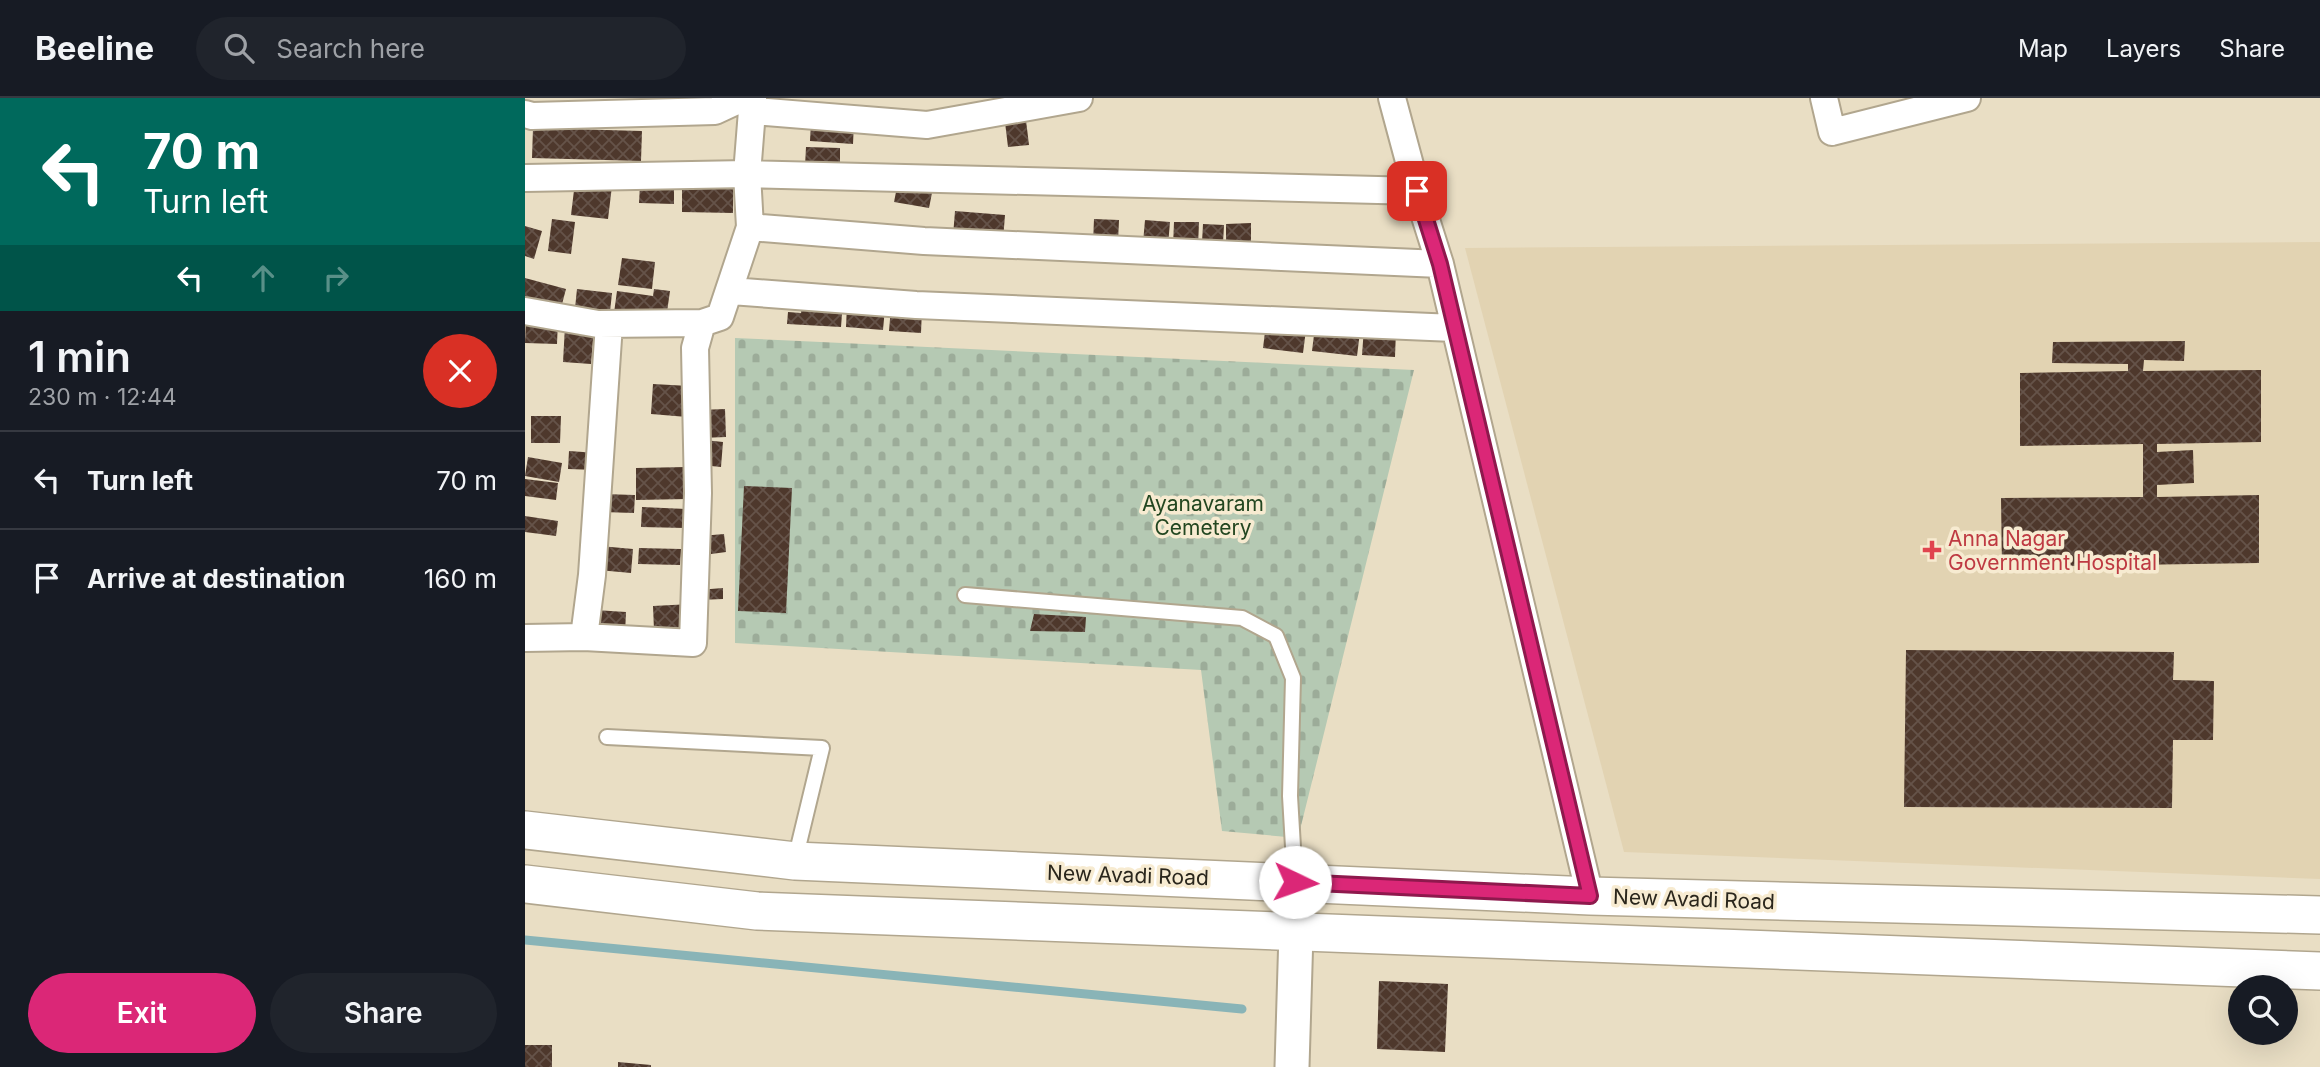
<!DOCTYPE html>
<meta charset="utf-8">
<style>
body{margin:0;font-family:Inter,sans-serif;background:#20242c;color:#f1f3f6;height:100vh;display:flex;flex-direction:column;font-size:26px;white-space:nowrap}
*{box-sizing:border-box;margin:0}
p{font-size:23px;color:#9ea1a6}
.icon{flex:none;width:38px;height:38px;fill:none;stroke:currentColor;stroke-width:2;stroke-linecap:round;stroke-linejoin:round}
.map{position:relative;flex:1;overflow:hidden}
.panel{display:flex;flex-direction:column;background:#171b24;width:525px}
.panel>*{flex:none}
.guide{background:#00695c;color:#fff;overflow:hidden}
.tools{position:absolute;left:1703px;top:877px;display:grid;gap:14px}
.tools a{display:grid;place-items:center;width:70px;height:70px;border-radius:50%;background:#171b24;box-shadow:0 7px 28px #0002;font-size:35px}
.pin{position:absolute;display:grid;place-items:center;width:60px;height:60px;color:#fff;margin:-30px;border-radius:14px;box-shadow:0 4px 10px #0006}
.me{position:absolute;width:77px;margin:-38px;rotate:93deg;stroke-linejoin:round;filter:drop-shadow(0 0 5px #0008)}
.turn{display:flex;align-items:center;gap:24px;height:147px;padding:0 28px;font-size:32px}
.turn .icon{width:91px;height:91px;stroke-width:2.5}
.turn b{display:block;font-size:49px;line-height:60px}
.lanes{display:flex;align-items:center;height:66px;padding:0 28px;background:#0003;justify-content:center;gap:35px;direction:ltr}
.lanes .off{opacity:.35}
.round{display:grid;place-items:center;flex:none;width:74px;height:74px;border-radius:37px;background:#20242c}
.head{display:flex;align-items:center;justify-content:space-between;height:119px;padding:0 28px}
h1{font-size:42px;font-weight:600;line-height:52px}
.primary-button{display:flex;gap:14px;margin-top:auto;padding:14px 28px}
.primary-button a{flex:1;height:80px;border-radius:42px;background:#db2777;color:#fff;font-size:28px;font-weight:600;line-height:80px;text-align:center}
.primary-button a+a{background:#20242c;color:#f1f3f6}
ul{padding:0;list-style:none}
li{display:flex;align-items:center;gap:21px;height:98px;padding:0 28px;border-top:2px solid #363941}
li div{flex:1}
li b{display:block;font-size:26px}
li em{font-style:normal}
header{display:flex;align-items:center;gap:42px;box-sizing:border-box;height:98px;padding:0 35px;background:#171b24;border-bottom:2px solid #363941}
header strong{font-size:33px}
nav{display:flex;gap:38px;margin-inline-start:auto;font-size:24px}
.search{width:490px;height:63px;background:#20242c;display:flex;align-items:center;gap:18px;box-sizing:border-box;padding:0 24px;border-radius:38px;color:#9ea1a6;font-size:26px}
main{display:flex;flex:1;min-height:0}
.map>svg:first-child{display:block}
</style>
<header>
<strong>Beeline</strong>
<div class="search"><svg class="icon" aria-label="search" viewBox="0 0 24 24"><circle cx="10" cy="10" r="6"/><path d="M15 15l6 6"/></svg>Search here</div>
<nav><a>Map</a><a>Layers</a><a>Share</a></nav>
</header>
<main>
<section class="panel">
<div class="guide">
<div class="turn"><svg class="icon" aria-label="left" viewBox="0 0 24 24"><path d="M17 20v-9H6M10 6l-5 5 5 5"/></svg><div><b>70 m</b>Turn left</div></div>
<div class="lanes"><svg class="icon" aria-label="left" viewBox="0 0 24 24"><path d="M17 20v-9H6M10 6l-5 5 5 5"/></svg><svg class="icon off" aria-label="ahead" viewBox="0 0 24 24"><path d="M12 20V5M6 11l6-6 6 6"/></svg><svg class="icon off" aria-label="right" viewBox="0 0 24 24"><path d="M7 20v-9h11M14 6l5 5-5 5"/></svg></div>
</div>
<div class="head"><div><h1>1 min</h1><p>230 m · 12:44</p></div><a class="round" style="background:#d93025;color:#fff"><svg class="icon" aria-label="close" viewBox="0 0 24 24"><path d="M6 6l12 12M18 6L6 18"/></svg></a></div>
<ul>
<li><svg class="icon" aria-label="left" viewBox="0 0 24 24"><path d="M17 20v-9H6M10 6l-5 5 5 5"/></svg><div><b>Turn left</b></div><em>70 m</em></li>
<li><svg class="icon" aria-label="arrive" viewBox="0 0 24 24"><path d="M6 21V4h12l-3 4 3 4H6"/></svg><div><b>Arrive at destination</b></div><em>160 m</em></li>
</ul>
<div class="primary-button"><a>Exit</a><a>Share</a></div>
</section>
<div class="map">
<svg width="1795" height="969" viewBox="0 0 1795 969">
<defs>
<pattern id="cemetery-stones" width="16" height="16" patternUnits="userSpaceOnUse" patternTransform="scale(1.75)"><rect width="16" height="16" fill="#b5c9b3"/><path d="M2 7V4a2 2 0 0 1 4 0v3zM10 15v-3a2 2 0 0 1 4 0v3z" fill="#9cac99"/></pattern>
<pattern id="building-cross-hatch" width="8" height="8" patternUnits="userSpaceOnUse" patternTransform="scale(1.75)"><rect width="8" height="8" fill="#4e382c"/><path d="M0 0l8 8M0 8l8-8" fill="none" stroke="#655349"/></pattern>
</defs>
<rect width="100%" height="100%" fill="#e9dec4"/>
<!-- built -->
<path fill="#e2d3b2" d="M1795,144V781L1099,754L940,150Z"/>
<!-- cemetery -->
<path fill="url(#cemetery-stones)" d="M210,240L889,272L773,740L697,733L676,572L210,545Z"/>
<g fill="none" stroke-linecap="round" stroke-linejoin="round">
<!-- stream -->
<path stroke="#89b4b7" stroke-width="9" d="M0,842L717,911"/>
</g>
<!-- building -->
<path fill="url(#building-cross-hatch)" d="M500,14L504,47L483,49L479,16Z
M286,23L329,24L328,46L285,43Z
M8,30L117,33L116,63L7,60Z
M281,49L315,50V69L280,68Z
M50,84L87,88L83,121L46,117Z
M373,84L408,90L404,110L369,104Z
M115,86L149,87V106L114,105Z
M157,87L208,88V115L157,114Z
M430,113L480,117L478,142L428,138Z
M27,121L50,124L46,156L23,153Z
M569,121L594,122L593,145L568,144Z
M620,122L645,124L643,147L618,145Z
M649,124H674L673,149L648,148Z
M726,125V147H701V126Z
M678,126L699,127L698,146L677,144Z
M0,128L17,133L9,161L0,158Z
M97,160L130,164L127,191L93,187Z
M0,180L41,191L36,210L0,200Z
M52,191L87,195L85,214L50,210Z
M129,191L145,193L141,221L89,215L92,193L128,198Z
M277,205L304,207V215L317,216L316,229L262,226L263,214L276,215Z
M322,207L360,210L358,232L321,229Z
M366,209L397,211L396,235L364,233Z
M1,220L33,221L32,246L0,245Z
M741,226L781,232L778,255L738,250Z
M40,228L69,230L66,266L38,264Z
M790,229L835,234L832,258L787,253Z
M839,230L871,232L870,259L837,257Z
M1660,243L1659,263L1619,262L1618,273L1736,272V344L1632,346V354L1668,352L1669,385L1632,387V399L1734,397V465L1477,469L1476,400L1618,399V346L1495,348V275L1603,273V266L1527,265L1528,244Z
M128,286L164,288L162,319L126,316Z
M200,311L201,339L176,340L175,312Z
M6,318H36L35,345H6Z
M179,342L198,344L196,369L176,367Z
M44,353L72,355L71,372L43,371Z
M3,359L37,365L34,384L0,378Z
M161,369L162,401L111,402V370Z
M0,381L33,385L31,402L0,398Z
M219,388L267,390L261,515L213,513Z
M78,396L110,397L109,415L77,414Z
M117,409L161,411L160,430L116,429Z
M0,418L33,423L31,438L0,434Z
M199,436L201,454L179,457L176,438Z
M75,448L108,451L106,475L73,472Z
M114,450L156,451L155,467L113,466Z
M198,490V501L174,502L173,492Z
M166,506V530L129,532L128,508Z
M70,512L101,514L100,536L69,533Z
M509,516L561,519L560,534L505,533Z
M1381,552L1649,554L1648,582L1689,583L1688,642H1648L1647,710L1379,709Z
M854,883L923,886L920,954L852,951Z
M0,947H27V969H0Z
M93,964L126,967V969H93Z"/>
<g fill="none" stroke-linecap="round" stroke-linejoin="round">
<defs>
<path id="service" d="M440,497L717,520L751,538L768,580L765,698L770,783
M82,639L297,650L270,762"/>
<path id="minor" d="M867,0L892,93L915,166L1065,798
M1299,0L1307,34L1442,0
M229,13L402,27L554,0
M0,16L7,18L190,13L218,0
M0,80L222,76L892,93
M225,129L399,143L915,166
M206,193L391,207L929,230
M0,213L73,226L177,225
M59,539L67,477L84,226
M0,540L59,539L168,545L173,395L170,250L177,225L195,219L225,129L222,76L228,0"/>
<path id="tertiary" d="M767,969L771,835L770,784"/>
<path id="secondary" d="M0,732L270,763L1065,798L1795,817
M0,786L232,813L1795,873"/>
</defs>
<!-- service casing -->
<use href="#service" stroke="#b1a68e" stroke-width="18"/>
<!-- minor casing -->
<use href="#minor" stroke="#b1a68e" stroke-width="30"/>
<!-- tertiary casing -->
<use href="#tertiary" stroke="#b1a68e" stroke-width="37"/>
<!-- secondary casing -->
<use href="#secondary" stroke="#b1a68e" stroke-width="40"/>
<!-- service -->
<use href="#service" stroke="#fff" stroke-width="14"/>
<!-- minor -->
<use href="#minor" stroke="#fff" stroke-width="26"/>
<!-- tertiary -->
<use href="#tertiary" stroke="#fff" stroke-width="33"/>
<!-- secondary -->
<use href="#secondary" stroke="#fff" stroke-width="37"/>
</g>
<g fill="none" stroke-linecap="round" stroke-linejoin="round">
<defs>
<path id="route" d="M770,784L1065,798L915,166L892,93"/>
</defs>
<!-- route casing -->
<use href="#route" stroke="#8e194d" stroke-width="18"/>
<!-- route -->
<use href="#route" stroke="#db2777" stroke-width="12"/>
</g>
<!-- markers -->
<path fill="#e0444e" stroke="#f7ebd1" stroke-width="2.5" d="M1403.5 441.5h7v7h7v7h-7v7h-7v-7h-7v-7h7z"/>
<g text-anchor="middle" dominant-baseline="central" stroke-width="7" stroke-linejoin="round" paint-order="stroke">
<!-- park labels -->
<g font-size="21" fill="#224620" stroke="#f7ebd1">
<text x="678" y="405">Ayanavaram<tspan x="678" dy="24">Cemetery</tspan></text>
</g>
<!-- health labels -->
<g font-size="21" fill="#be3a42" stroke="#f7ebd1" text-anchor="start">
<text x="1423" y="440">Anna Nagar<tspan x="1423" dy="24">Government Hospital</tspan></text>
</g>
<!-- street labels -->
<g font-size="21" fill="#2a261c" stroke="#f7ebd1">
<text transform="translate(603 777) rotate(2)">New Avadi Road</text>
<text transform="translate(1169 801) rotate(2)">New Avadi Road</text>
</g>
</g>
</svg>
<div class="tools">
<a><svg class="icon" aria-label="search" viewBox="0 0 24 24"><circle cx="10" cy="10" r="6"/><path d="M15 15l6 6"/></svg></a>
</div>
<div class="pin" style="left:892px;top:93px;background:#d93025"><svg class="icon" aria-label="arrive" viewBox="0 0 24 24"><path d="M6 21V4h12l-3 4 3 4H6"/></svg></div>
<svg class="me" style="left:770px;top:784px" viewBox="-20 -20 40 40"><circle r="19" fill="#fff"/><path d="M0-13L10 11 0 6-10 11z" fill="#db2777"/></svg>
</div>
</main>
